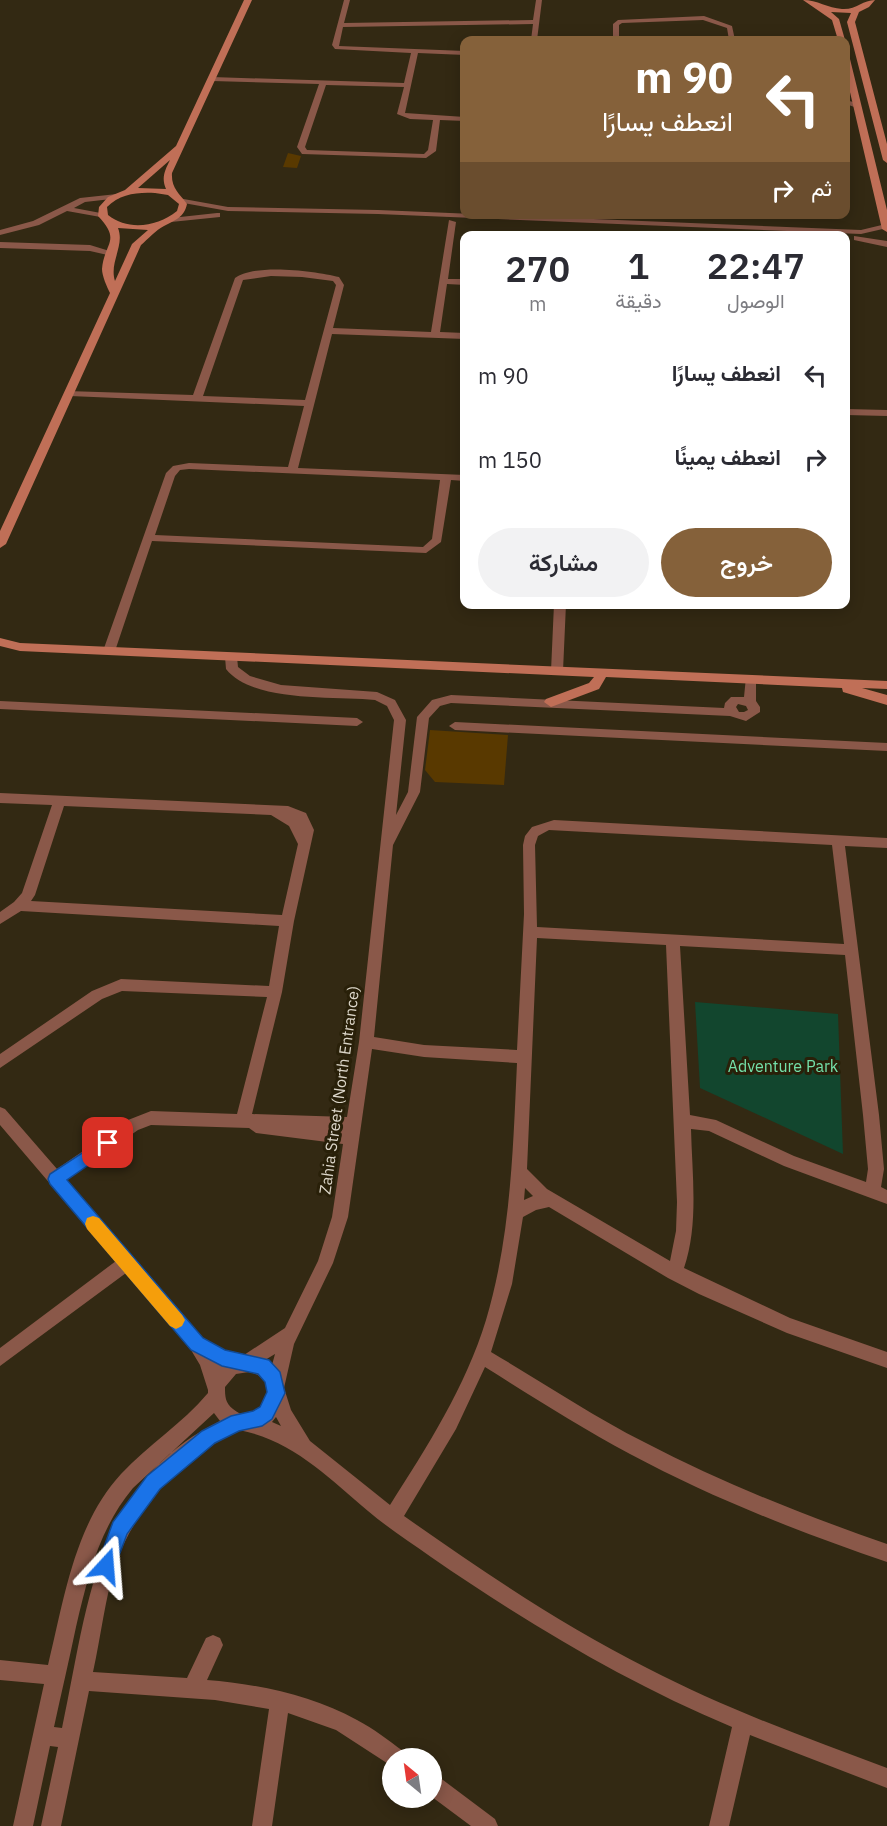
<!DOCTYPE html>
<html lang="ar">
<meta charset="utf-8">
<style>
body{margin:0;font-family:"IBM Plex Sans",Vazirmatn,sans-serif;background:#f2f2f3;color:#2b2b33;direction:rtl;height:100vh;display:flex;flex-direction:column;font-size:22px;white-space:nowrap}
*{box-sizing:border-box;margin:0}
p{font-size:20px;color:#7c7c81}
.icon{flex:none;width:33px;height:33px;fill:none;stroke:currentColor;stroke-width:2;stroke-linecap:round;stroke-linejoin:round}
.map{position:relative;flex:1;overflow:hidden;direction:ltr}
.sheet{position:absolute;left:460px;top:231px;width:390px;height:378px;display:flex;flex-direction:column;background:#fff;border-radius:12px;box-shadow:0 3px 15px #0003;direction:rtl}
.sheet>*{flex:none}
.guide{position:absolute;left:460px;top:36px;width:390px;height:183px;border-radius:12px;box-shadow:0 3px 15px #0003;direction:rtl;background:#85613a;color:#fff;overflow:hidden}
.needle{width:39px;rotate:331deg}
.buttons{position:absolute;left:382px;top:1748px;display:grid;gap:12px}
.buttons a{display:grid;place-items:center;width:60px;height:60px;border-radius:50%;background:#fff;box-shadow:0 3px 15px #0003;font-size:30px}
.pin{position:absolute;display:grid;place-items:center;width:51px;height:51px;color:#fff;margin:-26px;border-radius:12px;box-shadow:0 3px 9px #0006}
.me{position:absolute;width:66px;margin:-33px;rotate:19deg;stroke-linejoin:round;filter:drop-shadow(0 0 4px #0008)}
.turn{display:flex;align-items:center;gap:21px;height:126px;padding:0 18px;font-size:27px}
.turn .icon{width:78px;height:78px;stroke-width:2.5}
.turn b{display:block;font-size:42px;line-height:51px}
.then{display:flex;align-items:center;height:57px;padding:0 18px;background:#0003;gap:12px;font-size:22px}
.eta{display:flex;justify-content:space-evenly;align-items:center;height:102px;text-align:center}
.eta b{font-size:36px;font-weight:600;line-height:42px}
.cta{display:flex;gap:12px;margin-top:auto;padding:12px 18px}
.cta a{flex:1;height:69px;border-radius:36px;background:#85613a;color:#fff;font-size:24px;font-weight:600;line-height:69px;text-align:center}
.cta a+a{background:#f2f2f3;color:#2b2b33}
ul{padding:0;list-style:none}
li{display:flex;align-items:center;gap:18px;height:84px;padding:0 18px}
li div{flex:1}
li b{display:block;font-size:22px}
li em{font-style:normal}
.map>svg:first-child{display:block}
</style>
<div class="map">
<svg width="887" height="1826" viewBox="0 0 887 1826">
<rect width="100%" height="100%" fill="#332913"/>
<!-- green -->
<path fill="#12462e" d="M695,1002L838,1014L843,1154L700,1088Z"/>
<!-- building -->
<path fill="#593900" d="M288,153L301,156L297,168L283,167Z
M430,730L508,735L504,785L435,782L425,770Z"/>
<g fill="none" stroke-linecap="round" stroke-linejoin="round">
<!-- street -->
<path fill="#8a5849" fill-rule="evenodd" d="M344,0H350L344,23L533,20L536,0H542L537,40H531L533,24L343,27L339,46L465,51V55L418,53L405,113L465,117V121L440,120L436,151L426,158L302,154L297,147L319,84L212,81L208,79L212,77L404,83L411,53L335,49L332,45ZM326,85L404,87L397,114L410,119L433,120L428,150L424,154L307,150L305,147Z
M704,16L732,26L735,40H729L727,28L703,20L622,23L619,25V40H613V24L618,20Z
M846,100L860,104L861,106L857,108L846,104Z
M117,194H120V198L85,202L74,208L106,214V218L67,211L39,225L0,235V230L33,221L80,198Z
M178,198L228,207L378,210L861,230L886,224L887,228L861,234L378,214L228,211L178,202Z
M217,213H220V217L171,222L167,220L171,218Z
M449,220L456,222L448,279H465V285L447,284L440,332L465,333V339L332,334L298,468L465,475V481L451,480L441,542L426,553L152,541L115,651L113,654H105L103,651L166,473L173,466L189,463L288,467L304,406L70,396L65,393L67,391L193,395L235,278C255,263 315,271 339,277L344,285L333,328L431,332ZM271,276L302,277L333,281L336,285L305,400L203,396L243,280ZM189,469L440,480L432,539L423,547L155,535L175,476L180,470Z
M854,236L887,241V247L854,240Z
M0,242L90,245L116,253L112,256L90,251L0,248Z
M846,409L887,410V416L846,415Z
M554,604H566L563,671L557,675L551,671Z
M231,653L237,657L238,667L250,676L281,685L377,692L395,700L406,720L396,815L408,792L417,717L432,700L451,695L724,708L725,703L731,697H744L746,677L750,676L756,680V701L760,707V712L746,721L730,716L451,703L440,706L429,718L420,792L393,845L374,1037L424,1045L517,1050L524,914L523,845L525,836L532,827L554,820L887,838V848L845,846L879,1115L884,1169L881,1187L887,1190V1204L784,1166L709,1131L691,1129C692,1174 699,1224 684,1268L790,1318L887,1352V1368L787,1333L699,1294L668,1278L549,1207L536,1210L523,1217L512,1284L491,1352C542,1382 591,1415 644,1442C722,1483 804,1515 887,1544V1562C799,1532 712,1498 630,1454C580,1427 533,1397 485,1367L456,1429L404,1516C482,1571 562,1625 647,1668C724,1708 806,1738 887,1768V1788L750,1735L729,1826H709L732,1727C625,1682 527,1623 431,1557C410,1542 388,1528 368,1511C328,1477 292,1440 239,1430C183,1458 137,1504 116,1563C105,1598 101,1636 93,1672L187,1678L206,1638L213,1635L220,1638L223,1645L207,1680C258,1684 312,1695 357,1720C374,1729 388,1740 403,1751L406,1758H393V1767L336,1730L288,1713L272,1826H252L269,1709L215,1700L89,1691L61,1826H41L58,1747L50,1746L33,1826H13L44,1684L0,1680V1660L48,1665C64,1600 74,1525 121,1474C148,1445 182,1424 208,1393V1390L200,1365L191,1350L126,1273L0,1366V1348L116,1261L0,1125V1107L5,1109L57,1169L128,1120L151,1111L237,1114L267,997L122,991L102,999L0,1068V1054L92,991L121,979L269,986L279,926L21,911L0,924V912L14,902L22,893L52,805L0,803V793L288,806L306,813L314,830L294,921L282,992L252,1114L347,1117L359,1042L394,720L387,706L375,700C335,696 253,703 226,669L225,657ZM738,704L746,706L748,710L744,712H739L736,707ZM64,806L271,815L289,826L298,844L282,915L31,901L35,895ZM549,830L832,845L844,944L537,927L535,845L538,836ZM537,938L666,945L677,1202L676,1231L670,1261L547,1189L527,1169ZM680,946L845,955L863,1115L868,1169L866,1182L794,1156L716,1120L690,1115ZM372,1049L424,1057L517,1063C513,1149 511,1236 486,1320C466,1386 427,1447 390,1505L310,1441L291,1410L284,1388L294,1344L333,1263L348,1217ZM151,1125L249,1128L256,1133L343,1144L332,1217L318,1261L285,1328L244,1355L226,1351L203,1338L67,1180L138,1130ZM525,1188L533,1196L524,1200ZM275,1354L272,1365L265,1360ZM249,1372C286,1379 259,1432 233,1409C225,1403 225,1396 225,1387L236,1374ZM214,1413L220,1421C94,1483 88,1607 62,1728L54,1727C61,1694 69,1661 76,1627C88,1576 99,1529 133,1488ZM276,1417L281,1426L272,1422Z
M0,701L357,718L363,722L357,726L0,709Z
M455,722L887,743V751L455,730L449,726Z
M432,1774L439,1777L495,1819L498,1826H471L432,1797Z"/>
<!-- secondary -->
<path fill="#c06f57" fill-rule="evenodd" d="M244,0H252L172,173C171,188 179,193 187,204C184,218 175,220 164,226C156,230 148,239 141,245L6,544L0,548V531L110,293C107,287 102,276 102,269C104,243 122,241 98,216L99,207L108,197L125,190L176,146ZM170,160C165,170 161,178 166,189L138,188ZM155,193L168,195L179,204L177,211C157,227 128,231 108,215L107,207C120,194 137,192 155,193ZM118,228L148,230L132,244L115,281C109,262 125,246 118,228Z
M803,0C817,0 828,8 842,9C856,10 863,0 875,0L869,7L859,12L855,22L887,144V163L883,160L847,22L851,13L831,12L839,19L845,40H838L832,20Z
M846,57L850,59L887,210V232L882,229L846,75Z
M0,638L20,643L887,681V689L862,688L887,695V705L843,692L842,688L606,677L599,689L551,707L544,702L546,699L589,683L594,677L20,651L0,646Z"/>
</g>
<!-- route -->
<path fill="#1a73e8" stroke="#114b97" stroke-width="1.5" d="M108,1136L113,1138L116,1143L113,1148L67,1180L203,1338L225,1350L269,1360L280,1372L285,1393L272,1419L262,1426L239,1431L215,1443L160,1489L127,1534L113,1572L106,1575L99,1572L97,1566L113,1522L147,1476L202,1431L231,1416L253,1411L260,1407L267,1392L265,1382L258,1374L222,1366L191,1350L50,1184L48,1179L50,1174Z"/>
<!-- slow -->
<path fill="#f59e0b" d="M93,1216L99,1218L182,1315L185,1320L182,1326L176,1329L170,1326L87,1229L85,1224L87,1218Z"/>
<g text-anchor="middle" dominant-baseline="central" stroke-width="6" stroke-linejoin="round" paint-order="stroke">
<!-- park labels -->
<g font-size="16" fill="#74e1aa" stroke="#292009">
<text x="783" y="1066">Adventure Park</text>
</g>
<!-- street labels -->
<g font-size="16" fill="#dcd6c9" stroke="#292009">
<text transform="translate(339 1090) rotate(-82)">Zahia Street (North Entrance)</text>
</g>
</g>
</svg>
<div class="buttons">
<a><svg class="needle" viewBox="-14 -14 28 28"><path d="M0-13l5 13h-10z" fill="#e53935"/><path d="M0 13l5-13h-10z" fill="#7c7c81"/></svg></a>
</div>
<div class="pin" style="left:108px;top:1143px;background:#d93025"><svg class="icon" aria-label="arrive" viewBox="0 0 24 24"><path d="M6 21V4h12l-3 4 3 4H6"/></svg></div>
<svg class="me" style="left:106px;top:1566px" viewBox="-20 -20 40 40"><path d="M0-17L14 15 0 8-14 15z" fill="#1a73e8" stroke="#fff" stroke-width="4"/></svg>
<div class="guide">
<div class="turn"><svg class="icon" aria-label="left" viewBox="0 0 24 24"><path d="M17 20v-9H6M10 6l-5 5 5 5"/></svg><div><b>90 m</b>انعطف يسارًا</div></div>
<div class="then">ثم<svg class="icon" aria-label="right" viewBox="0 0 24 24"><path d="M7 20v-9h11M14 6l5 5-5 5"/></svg></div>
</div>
<section class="sheet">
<div class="eta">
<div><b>22:47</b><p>الوصول</p></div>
<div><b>1</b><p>دقيقة</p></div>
<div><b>270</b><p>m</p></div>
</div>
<ul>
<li><svg class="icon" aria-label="left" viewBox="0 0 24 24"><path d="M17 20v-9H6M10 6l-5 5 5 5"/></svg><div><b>انعطف يسارًا</b></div><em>90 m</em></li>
<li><svg class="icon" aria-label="right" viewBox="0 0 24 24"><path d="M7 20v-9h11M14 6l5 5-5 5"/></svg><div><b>انعطف يمينًا</b></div><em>150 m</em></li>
</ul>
<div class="cta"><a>خروج</a><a>مشاركة</a></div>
</section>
</div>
